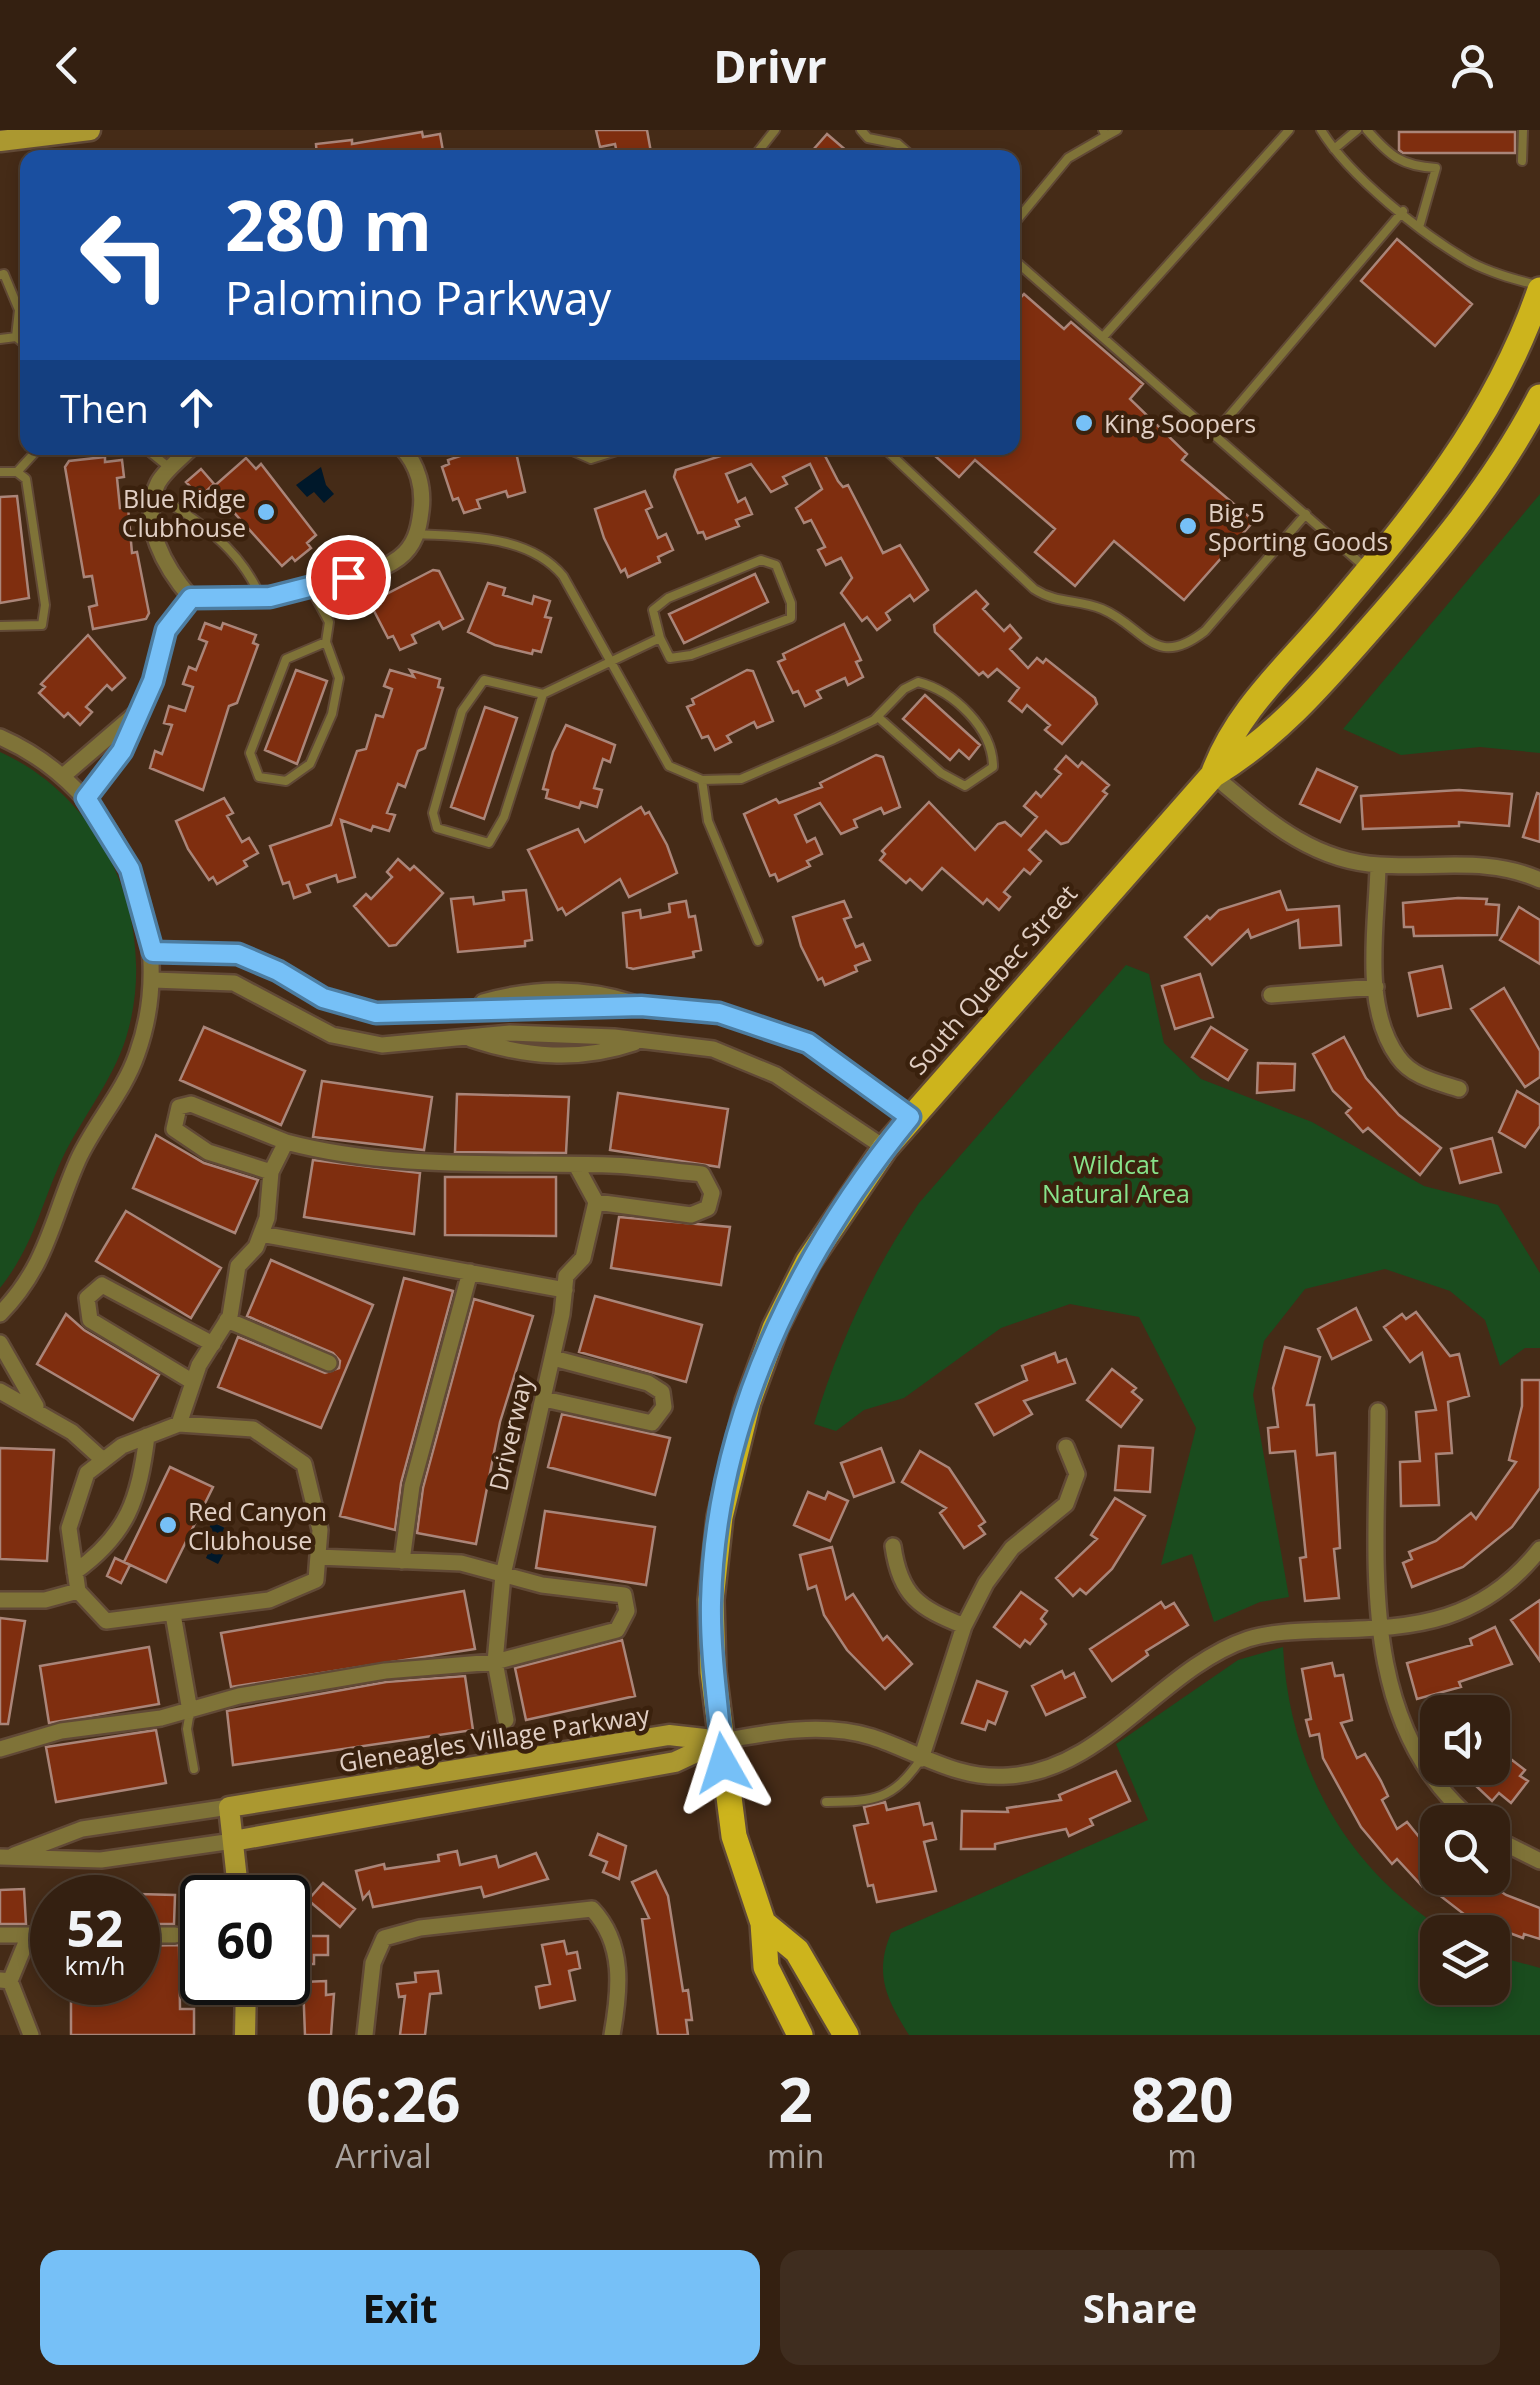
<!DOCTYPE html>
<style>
body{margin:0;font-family:"Open Sans",sans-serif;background:#3f2d1f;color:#f1f3f6;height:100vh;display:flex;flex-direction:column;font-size:38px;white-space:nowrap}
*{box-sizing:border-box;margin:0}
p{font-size:32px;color:#a9a39f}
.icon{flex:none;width:55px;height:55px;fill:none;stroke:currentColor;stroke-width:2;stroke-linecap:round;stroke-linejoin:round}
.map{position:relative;height:1905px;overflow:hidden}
.panel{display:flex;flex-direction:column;background:#342011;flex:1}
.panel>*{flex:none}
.top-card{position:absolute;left:20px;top:20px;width:1000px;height:305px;border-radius:20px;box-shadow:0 5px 15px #0003,0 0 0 2px #4e3e31;background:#1a4fa0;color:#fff;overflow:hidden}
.buttons{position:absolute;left:1420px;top:1565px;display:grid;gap:20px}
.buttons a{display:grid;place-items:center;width:90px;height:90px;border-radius:20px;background:#342011;box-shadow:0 5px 15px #0003,0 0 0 2px #4e3e31;font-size:50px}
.speed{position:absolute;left:30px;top:1745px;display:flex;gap:20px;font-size:50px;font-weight:700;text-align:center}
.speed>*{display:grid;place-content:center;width:130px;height:130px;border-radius:50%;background:#342011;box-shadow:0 5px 15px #0003,0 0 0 2px #4e3e31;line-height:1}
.speed small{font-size:25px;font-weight:400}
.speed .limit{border:5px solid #111;border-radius:15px;background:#fff;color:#111}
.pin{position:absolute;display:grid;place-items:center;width:85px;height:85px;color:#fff;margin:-42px;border:5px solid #fff;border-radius:50%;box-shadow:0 2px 10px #0007}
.me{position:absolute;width:110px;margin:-55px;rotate:354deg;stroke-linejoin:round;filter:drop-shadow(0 0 8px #0008)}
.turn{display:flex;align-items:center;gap:35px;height:210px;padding:0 40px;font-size:45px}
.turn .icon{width:130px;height:130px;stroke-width:2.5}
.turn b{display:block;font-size:70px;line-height:85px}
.then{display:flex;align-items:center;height:95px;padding:0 40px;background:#0003;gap:20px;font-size:38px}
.eta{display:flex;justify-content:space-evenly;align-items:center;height:170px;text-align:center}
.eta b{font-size:60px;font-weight:700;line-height:70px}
.action{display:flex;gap:20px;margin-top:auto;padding:20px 40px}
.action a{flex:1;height:115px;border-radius:20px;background:#76c0f7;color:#111;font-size:40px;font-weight:700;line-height:115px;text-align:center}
.action a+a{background:#3f2d1f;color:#f1f3f6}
header{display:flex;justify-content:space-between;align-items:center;height:130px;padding:0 40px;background:#342011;font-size:45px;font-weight:700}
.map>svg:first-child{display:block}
</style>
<header><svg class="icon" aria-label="back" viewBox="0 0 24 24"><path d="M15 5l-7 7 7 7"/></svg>Drivr<svg class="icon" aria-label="person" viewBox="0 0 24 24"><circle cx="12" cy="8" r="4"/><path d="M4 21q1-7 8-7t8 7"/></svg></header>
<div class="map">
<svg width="1540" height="1905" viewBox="0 0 1540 1905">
<rect width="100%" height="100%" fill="#452b17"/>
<!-- green -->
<path fill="#1a4c1e" d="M1540,364V623L1480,617L1401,625L1343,599Z
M0,622C107,670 160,797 126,908C113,950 81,989 62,1029C40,1077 34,1115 0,1158Z
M1126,835L1149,844L1164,913L1201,949L1312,992L1424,1056L1498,1075L1540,1143V1218H1525L1500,1236L1485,1190L1450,1161L1385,1139L1305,1159L1264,1211L1253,1265L1289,1467L1260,1472L1214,1492L1192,1424L1161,1435L1196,1298L1139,1187L1070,1174L1001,1198L904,1268L864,1280L836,1301L814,1294C838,1215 872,1141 919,1073Z
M1283,1517C1289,1636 1346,1739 1448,1802H1438V1858H1492L1493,1825L1540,1838V1905H909C886,1868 874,1844 891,1803L1148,1690L1116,1614L1238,1530Z"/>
<!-- water -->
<path fill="#00182a" d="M321,337L326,355L334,364L324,373L314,362L307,367L296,355Z
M212,1392L238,1404L229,1424L224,1423L218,1434L206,1428L212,1414L203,1410Z"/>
<!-- building -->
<path fill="#7f2e0f" stroke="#aa8579" stroke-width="2.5" d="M596,0H647L652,28H618L615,14L600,17Z
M422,2L423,7L440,4L443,21L436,23L437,28H317L316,14L352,10V14Z
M1399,2H1515V23H1403L1399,20Z
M827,4L855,28H806Z
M1397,109L1472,174L1435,216L1361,151Z
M1024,164L1064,199L1071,192L1143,254L1130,269L1187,324L1182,330L1254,391L1184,470L1114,411L1075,456L1035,422L1055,399L975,330L959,347L935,326L942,318H1012V176Z
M484,318H515L525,362L508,367L506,361L477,370L480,378L464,383L458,368L453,370L442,337L449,334L448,330Z
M746,318H821L838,351L843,357L848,355L883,423L900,415L928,460L914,471L910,465L886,483L890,490L877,500L867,487L862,491L841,463L852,448L841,428L826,435L818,420L825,417L811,390L804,393L796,378L822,359L810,334L783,347L787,354L771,362L751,334L726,344L738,372L745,368L752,384L736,390L739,396L706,409L703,402L698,403L674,347L676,340Z
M105,327V332L122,330L124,347L117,348L120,378L128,377L132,423L137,422L149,483L146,489L93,499L89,477L97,475L92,446L84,447L65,337L69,331Z
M246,328L256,339L261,334L316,405L307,413L311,418L295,431L292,427L282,436L212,358Z
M201,339L214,354L200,367L186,352Z
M645,361L652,377L646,380L658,408L666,404L673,420L658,427L660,432L628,447L625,439L621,442L604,408L595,379Z
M17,366L29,468L0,473V367Z
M433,440L439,441L463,489L443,499L439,492L412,505L416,513L400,520L393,506L388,508L372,477L380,474L377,469Z
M755,444L768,472L684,513L669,484Z
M488,453L505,458L503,465L532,474L534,466L550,471L545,487L551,488L541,522L533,520L532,524L495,515L468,502Z
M976,461L988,474L983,479L1004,501L1010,495L1021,508L1010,519L1028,538L1037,528L1043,533L1046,529L1095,568L1097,574L1062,614L1045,600L1050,595L1027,575L1022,582L1009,571L1019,558L997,539L988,547L983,542L979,545L935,502L934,495Z
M205,493L221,499L223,493L256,505L253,513L258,515L237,573L229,576L203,660L150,638L155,621L162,624L172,595L164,593L169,576L185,581L193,557L183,554L189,537L196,540L207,512L199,509Z
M844,494L861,530L856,532L863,547L848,555L845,548L817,561L821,568L805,576L798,561L793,563L778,532L785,529L783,524Z
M88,505L125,548L112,560L107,555L86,577L92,582L80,595L68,583L64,587L39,563L45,557L41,554Z
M296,540L327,551L297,634L265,620Z
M390,540L414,547L410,540L440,549L438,557L443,558L425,618L418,621L405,657L398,654L387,683L395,685L389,701L373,696L371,701L341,690L355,747L338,752L336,745L307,755L310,762L294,768L289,752L283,754L270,716L331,695L357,621L366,619L376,585L383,587L392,559L384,556Z
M747,540L753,541L773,591L757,598L754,592L727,606L731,612L715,620L708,606L702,608L687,577L694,574L692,569Z
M925,565L980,615L969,629L959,620L950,630L903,589Z
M485,577L517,588L484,689L451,677Z
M566,595L615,615L610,632L603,629L594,658L602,660L597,677L581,672L579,678L546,668L548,660L543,659L553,622Z
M876,625L883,627L900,677L884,684L881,678L854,690L857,697L841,704L820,673L795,685L807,712L815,708L822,724L807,731L810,736L778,751L775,744L770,746L744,684L776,669L779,673L822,657L820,653Z
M1066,626L1078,637L1082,632L1109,655L1103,661L1107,664L1068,712L1061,714L1046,701L1029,720L1041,731L1030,744L1024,739L1004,762L1010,767L999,780L987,769L983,774L942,738L922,760L910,749L906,753L880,730L885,724L882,721L929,672L975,720L998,694L1005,692L1021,706L1037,687L1024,676L1036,662L1041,667L1061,644L1055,639Z
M1317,639L1357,657L1340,692L1300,674Z
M1459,660L1512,664L1509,696L1459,692V696L1363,699L1361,666Z
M1537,663L1540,664V712L1523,707Z
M224,668L233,683L227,686L242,712L249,708L258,723L244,731L247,736L217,754L213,747L209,750L188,719L176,691Z
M641,677L645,684L649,682L667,715L677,743L629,767L620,749L566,785L562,778L558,780L528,720L578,699L585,712Z
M398,729L410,740L414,736L443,763L396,815L389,816L354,776L366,764L371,769L392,747L387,742Z
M526,760L532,810L525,811V816L458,822L451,769L473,767L474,774L504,770L503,762Z
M1280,761L1287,780L1339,776L1341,815L1300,818L1298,790L1251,808L1248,800L1212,835L1185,807L1207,786L1210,789L1219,780Z
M1458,768L1487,769L1486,774L1499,775L1497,805L1414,806L1413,797H1404L1403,773Z
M686,771L689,787L695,786L701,820L693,822L694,827L633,839L627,837L623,783L640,780L641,788L670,782L669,774Z
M844,771L851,787L844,789L856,817L863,814L870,830L855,836L857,841L825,855L822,848L818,850L801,816L793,787Z
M1519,777L1540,790V834L1500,810Z
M1442,836L1451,878L1418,886L1409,843Z
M1200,844L1213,887L1175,899L1162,856Z
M1504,858L1540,921V947L1525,957L1471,879Z
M204,897L305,941L281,995L180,950Z
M1211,897L1247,920L1228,950L1192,927Z
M1344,907L1366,948L1399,985L1441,1018L1420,1045L1368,998L1363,1002L1346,983L1351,978L1333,961L1313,924Z
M1258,933L1295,934L1294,960L1257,963Z
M322,951L432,967L424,1020L313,1007Z
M1517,961L1540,975V996L1525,1017L1499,1002Z
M618,963L728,979L719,1037L610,1020Z
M457,964L569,967L566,1023L455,1022Z
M156,1005L204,1033L258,1050L235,1103L133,1058Z
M1492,1008L1501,1042L1460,1053L1451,1019Z
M313,1030L420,1043L414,1104L304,1087Z
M445,1047H556V1106L445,1105Z
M126,1081L221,1138L191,1188L96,1131Z
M619,1087L730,1097L721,1155L611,1138Z
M271,1130L373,1175L321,1298L218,1257L238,1207L325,1243L339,1238L340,1231L333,1223L247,1186Z
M404,1148L453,1161L401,1353L395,1400L340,1386Z
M595,1166L702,1195L686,1252L579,1222Z
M474,1169L533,1186L500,1292L476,1414L417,1403L423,1358Z
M1356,1178L1371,1210L1332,1229L1318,1199Z
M1416,1182L1450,1226L1459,1224L1469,1266L1448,1272L1452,1323L1436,1324L1439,1375L1401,1376L1400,1332L1420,1331L1416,1282L1436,1280L1422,1223L1410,1232L1384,1197L1402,1184L1406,1189Z
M66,1184L84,1200L159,1245L133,1290L37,1234Z
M1285,1217L1320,1227L1307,1275H1314L1317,1325L1335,1323L1340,1418L1334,1419L1339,1468L1305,1471L1300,1428L1306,1427L1295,1321L1270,1323L1268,1298L1278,1297L1273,1258Z
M1055,1223L1058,1232L1066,1229L1075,1253L1024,1271L1032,1284L994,1305L976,1274L1027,1250L1022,1236Z
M1112,1239L1136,1258L1132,1262L1142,1270L1121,1297L1087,1270Z
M1522,1250H1540V1358L1512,1397L1463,1437L1412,1457L1403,1433L1412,1429L1409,1422L1436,1411L1471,1383L1476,1389L1516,1332L1509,1330L1522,1276Z
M562,1284L670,1308L655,1365L548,1337Z
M1119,1316L1153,1318L1150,1362L1115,1360Z
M0,1318L54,1320L47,1431L0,1429Z
M881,1318L894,1352L854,1367L841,1333Z
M920,1321L949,1338L985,1392L979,1396L985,1404L964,1418L940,1383L946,1378L902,1352Z
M170,1337L213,1357L166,1452L124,1432Z
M808,1362L825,1369L828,1362L848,1371L830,1411L794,1395Z
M1115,1368L1145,1386L1112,1439L1086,1464L1080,1459L1073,1466L1056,1448L1097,1409L1091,1405Z
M545,1381L655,1397L646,1455L536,1438Z
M832,1417L846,1469L853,1464L883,1510L887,1506L912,1534L885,1559L847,1520L824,1485L816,1456L808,1459L800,1425Z
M115,1428L130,1435L121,1453L107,1446Z
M464,1461L475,1519L231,1557L221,1503Z
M1021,1462L1047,1481L1041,1489L1046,1494L1030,1514L1025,1510L1020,1517L994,1497Z
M1540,1470V1531L1511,1490Z
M1161,1472L1165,1478L1174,1473L1188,1495L1146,1521L1148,1525L1112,1551L1090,1519Z
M0,1488L25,1491L8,1594H0Z
M1495,1497L1512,1534L1459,1552L1461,1557L1417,1569L1407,1533L1472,1515L1470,1509Z
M622,1510L635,1566L526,1590L515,1538Z
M149,1517L159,1574L49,1593L40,1536Z
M1332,1533L1335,1546L1343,1545L1352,1590L1341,1593L1357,1628L1365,1624L1381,1651L1388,1666L1382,1670L1397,1699L1407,1692L1428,1718L1431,1715L1438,1722V1748H1481L1506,1765L1540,1778V1809L1524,1804L1523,1808L1469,1788L1425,1754L1422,1756L1397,1729L1392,1734L1361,1697L1323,1628L1319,1604L1310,1606L1306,1590L1311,1589L1302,1539Z
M1062,1541L1065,1548L1074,1543L1085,1567L1046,1585L1032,1556Z
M465,1546L473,1600L233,1635L227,1581L386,1552Z
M977,1551L1007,1562L995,1594L988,1591L985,1600L962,1593Z
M156,1600L166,1653L56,1672L46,1617Z
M1492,1620L1506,1638L1512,1630L1525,1640L1520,1646L1528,1651L1511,1673L1499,1663L1492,1671L1457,1638H1492Z
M1116,1641L1130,1671L1090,1689L1093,1695L1069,1706L1066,1699L995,1714V1719H961L962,1681L1008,1682L1007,1678L1061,1670L1059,1665Z
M885,1672L887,1680L919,1673L924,1695L932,1693L936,1709L924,1712L936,1761L877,1772L873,1755L868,1756L854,1696L868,1693L864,1677Z
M598,1704L626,1716L619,1749L603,1742L607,1732L590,1725Z
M457,1721L460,1735L496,1726L499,1737L536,1723L548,1749L484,1767L481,1757L373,1777L369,1762L363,1769L356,1741L384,1734L385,1739L439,1731L438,1725Z
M656,1741L668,1766L683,1861L688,1860L692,1890H686L688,1905H658L642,1789L649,1788L632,1752Z
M323,1753L355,1779L340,1797L308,1770Z
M24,1759L26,1794H0V1760Z
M138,1764L175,1765L174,1794H138Z
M290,1806H328V1825H314V1834H290Z
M564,1811L567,1824L577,1822L580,1838L569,1841L575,1870L540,1878L536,1857L550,1854L542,1815Z
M179,1815L180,1879H194V1905H71V1852H138V1816Z
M438,1841L441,1863L430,1864L425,1905H400L405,1866L399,1867L397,1854L416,1852L415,1843Z
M326,1851V1865L334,1864L331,1905H305L303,1852Z"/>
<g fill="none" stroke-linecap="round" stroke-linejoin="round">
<defs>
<path id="lane" d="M861,0L868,8L898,14L914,28
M1103,0L1106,6L1117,0
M1321,0C1349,46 1423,105 1470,132C1491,143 1514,149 1536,155
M1367,0C1390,26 1401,36 1436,38L1420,94
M1334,19L1357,0
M521,28H529
M753,28L775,0
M1522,31L1523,0
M1012,96L1068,28L1106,6
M1012,128L1366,438
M0,145L4,144L19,180L16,207
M1103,207L1289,0
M0,209L16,207L28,217
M1214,304L1403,81
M145,318L171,339
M566,318L591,329L626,318
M884,318L1034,459C1057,474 1078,469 1102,479C1145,497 1154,541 1205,501L1306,384
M0,342H17L39,318
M156,365C198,390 239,418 259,464
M418,404C468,407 529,405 563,446L669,636L702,650L741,649L834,609L874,590L904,559L918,552C954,561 993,599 993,637L965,656L941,643L878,587
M310,457L329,492L326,512L339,548L332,584L310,634L286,651L259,647L250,623L286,529L326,512
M0,496L42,495L45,475L26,349L17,342
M543,564L504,687L489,713L437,698L433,683L462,581L484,550L543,564L660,508L653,480L668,468L761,430L776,435L791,473V488L691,525L670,528L660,508
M702,650L708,691L758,811
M190,1581L187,1599L194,1639
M826,1672C875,1671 892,1671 921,1629"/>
<path id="street" d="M191,318C181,328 165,340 158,353C138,393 166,439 191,468C242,471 359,458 399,428C415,416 419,399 421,381C424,358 418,335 402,318
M0,607C119,659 181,802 137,924C124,962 95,993 78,1030C52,1088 48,1135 0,1184
M1213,645C1265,688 1310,731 1380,735C1434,739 1488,726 1540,750
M63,646L134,585
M85,668L122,621L153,551L166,500L191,468
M1378,736C1377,794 1361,876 1398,927C1412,947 1437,952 1459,959
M153,822L238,825L279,841L323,868L376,883L641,875L719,883L808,913L910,987
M153,850L234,853L332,905L382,915L510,903L614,907L713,919L776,945L885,1018
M1271,865L1376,857
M483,872C532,858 584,857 633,873
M471,909C526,927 578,932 634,913
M286,1012C391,1040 502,1032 609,1035C640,1036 671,1041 702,1044L712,1063L708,1078L691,1085L596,1072
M261,1104L565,1160
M227,1190L329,1233
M0,1213L36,1276
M193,1252L90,1190L87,1168L102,1155L213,1214
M0,1261L72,1302L103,1330
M544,1269L652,1293L664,1277L662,1262L648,1253L553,1228
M1378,1281C1378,1422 1353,1593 1475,1692
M179,1294L253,1299L304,1334L320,1400L316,1450L269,1470L106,1491L78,1461L69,1398L87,1343L122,1316Z
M179,1294L199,1235L230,1186L238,1136L256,1117L267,1088L271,1042L286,1012L191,974L179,977L174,999L208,1022L271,1042
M893,1416C900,1466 919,1478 964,1496
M402,1431L412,1356L470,1142
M75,1442C128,1404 139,1369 147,1306
M0,1470H45L78,1461
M173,1484L190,1581
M506,1590L495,1532L503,1445L562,1184L566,1146L583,1128L596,1072L577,1037
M722,1611C770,1602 823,1592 872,1607C918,1622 957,1650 1008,1646C1104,1641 1161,1538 1248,1509C1273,1501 1305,1501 1331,1500C1418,1498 1482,1492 1540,1419
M0,1619L61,1601L161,1588L239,1566L385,1541L495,1532L617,1500L627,1481L624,1465L542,1455L461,1433L318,1427
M921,1629L964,1496L986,1453L1012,1418L1066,1374L1077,1344L1066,1317
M1492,1707L1540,1731
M14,1725L82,1699L229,1677
M0,1727L101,1730L233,1711
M0,1805H52
M138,1805H175
M0,1850L10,1851L31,1905
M10,1851L29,1805
M365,1905L373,1833L384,1808L420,1798L592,1779C625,1814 620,1860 612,1905"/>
<path id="secondary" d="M0,11L90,0
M233,1711L675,1632L720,1611
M239,1768L229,1677L669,1605L722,1611
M245,1905L246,1852"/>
<path id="primary" d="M1213,645C1236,581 1287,537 1330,486C1416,385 1496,288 1540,160
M763,1793L797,1821L846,1905
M800,1905L766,1837L763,1793L734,1706L713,1542L711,1470L720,1387L748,1272L775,1198L808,1132L885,1018L1213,645C1276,607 1321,555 1369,500C1433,427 1495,354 1540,267"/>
</defs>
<!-- lane casing -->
<use href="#lane" stroke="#614936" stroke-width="12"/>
<!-- street casing -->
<use href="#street" stroke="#614936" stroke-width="20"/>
<!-- secondary casing -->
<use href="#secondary" stroke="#614936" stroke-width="25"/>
<!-- primary casing -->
<use href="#primary" stroke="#614936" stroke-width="30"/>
<!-- lane -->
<use href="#lane" stroke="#7f7338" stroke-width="8"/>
<!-- street -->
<use href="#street" stroke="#7f7338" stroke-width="15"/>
<!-- secondary -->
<use href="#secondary" stroke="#ab9830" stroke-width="20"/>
<!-- primary -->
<use href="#primary" stroke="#cdb41c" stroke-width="25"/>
</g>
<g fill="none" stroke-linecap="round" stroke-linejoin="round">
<defs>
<path id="route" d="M348,447L270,467L191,468L166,500L153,551L122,621L86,668L130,739L153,822L238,824L278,841L323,868L376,883L641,876L719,883L808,913L910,987C797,1125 715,1292 711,1473C710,1527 719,1580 723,1633"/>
</defs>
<!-- route casing -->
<use href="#route" stroke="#4d7da1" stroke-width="25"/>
<!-- route -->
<use href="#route" stroke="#76c0f7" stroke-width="18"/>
</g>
<!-- markers -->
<g fill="#76c0f7" stroke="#3a210d" stroke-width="4">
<circle cx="1084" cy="293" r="10"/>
<circle cx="266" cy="382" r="10"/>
<circle cx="1188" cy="396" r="10"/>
<circle cx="168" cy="1395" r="10"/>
</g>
<g text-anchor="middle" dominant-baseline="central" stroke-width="9" stroke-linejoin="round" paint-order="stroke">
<!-- poi labels -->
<g font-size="25" fill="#e1cfc4" stroke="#3a210d" text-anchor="start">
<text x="1104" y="293">King Soopers</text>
<text x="246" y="368" text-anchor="end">Blue Ridge<tspan x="246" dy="29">Clubhouse</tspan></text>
<text x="1208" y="382">Big 5<tspan x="1208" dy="29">Sporting Goods</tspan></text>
<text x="188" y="1381">Red Canyon<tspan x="188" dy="29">Clubhouse</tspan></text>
</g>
<!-- street labels -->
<g font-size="25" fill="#e1cfc4" stroke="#3a210d">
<text transform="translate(992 849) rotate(-49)">South Quebec Street</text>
<text transform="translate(510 1303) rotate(-77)">Driverway</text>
<text transform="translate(494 1608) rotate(-9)">Gleneagles Village Parkway</text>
</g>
<!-- park labels -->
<g font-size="25" fill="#87e38a" stroke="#3a210d">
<text x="1116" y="1034">Wildcat<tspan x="1116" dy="29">Natural Area</tspan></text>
</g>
</g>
</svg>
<div class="buttons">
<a><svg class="icon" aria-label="sound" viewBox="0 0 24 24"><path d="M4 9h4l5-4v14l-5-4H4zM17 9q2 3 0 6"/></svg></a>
<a><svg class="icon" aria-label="search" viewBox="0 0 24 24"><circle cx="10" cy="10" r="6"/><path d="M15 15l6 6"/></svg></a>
<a><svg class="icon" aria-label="layers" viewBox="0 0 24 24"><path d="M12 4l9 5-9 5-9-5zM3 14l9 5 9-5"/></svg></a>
</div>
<div class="speed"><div>52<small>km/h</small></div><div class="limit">60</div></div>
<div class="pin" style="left:348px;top:447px;background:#d93025"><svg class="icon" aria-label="arrive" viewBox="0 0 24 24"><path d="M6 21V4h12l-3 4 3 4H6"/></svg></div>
<svg class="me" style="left:723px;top:1633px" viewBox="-20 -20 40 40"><path d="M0-17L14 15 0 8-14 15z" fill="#76c0f7" stroke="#fff" stroke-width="4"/></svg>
<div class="top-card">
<div class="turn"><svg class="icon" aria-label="left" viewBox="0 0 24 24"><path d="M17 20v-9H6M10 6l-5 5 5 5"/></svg><div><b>280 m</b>Palomino Parkway</div></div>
<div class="then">Then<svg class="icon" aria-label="ahead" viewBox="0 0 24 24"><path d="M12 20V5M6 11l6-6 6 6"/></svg></div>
</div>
</div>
<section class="panel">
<div class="eta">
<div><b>06:26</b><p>Arrival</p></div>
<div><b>2</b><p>min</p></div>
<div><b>820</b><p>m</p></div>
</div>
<div class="action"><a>Exit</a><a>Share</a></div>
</section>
